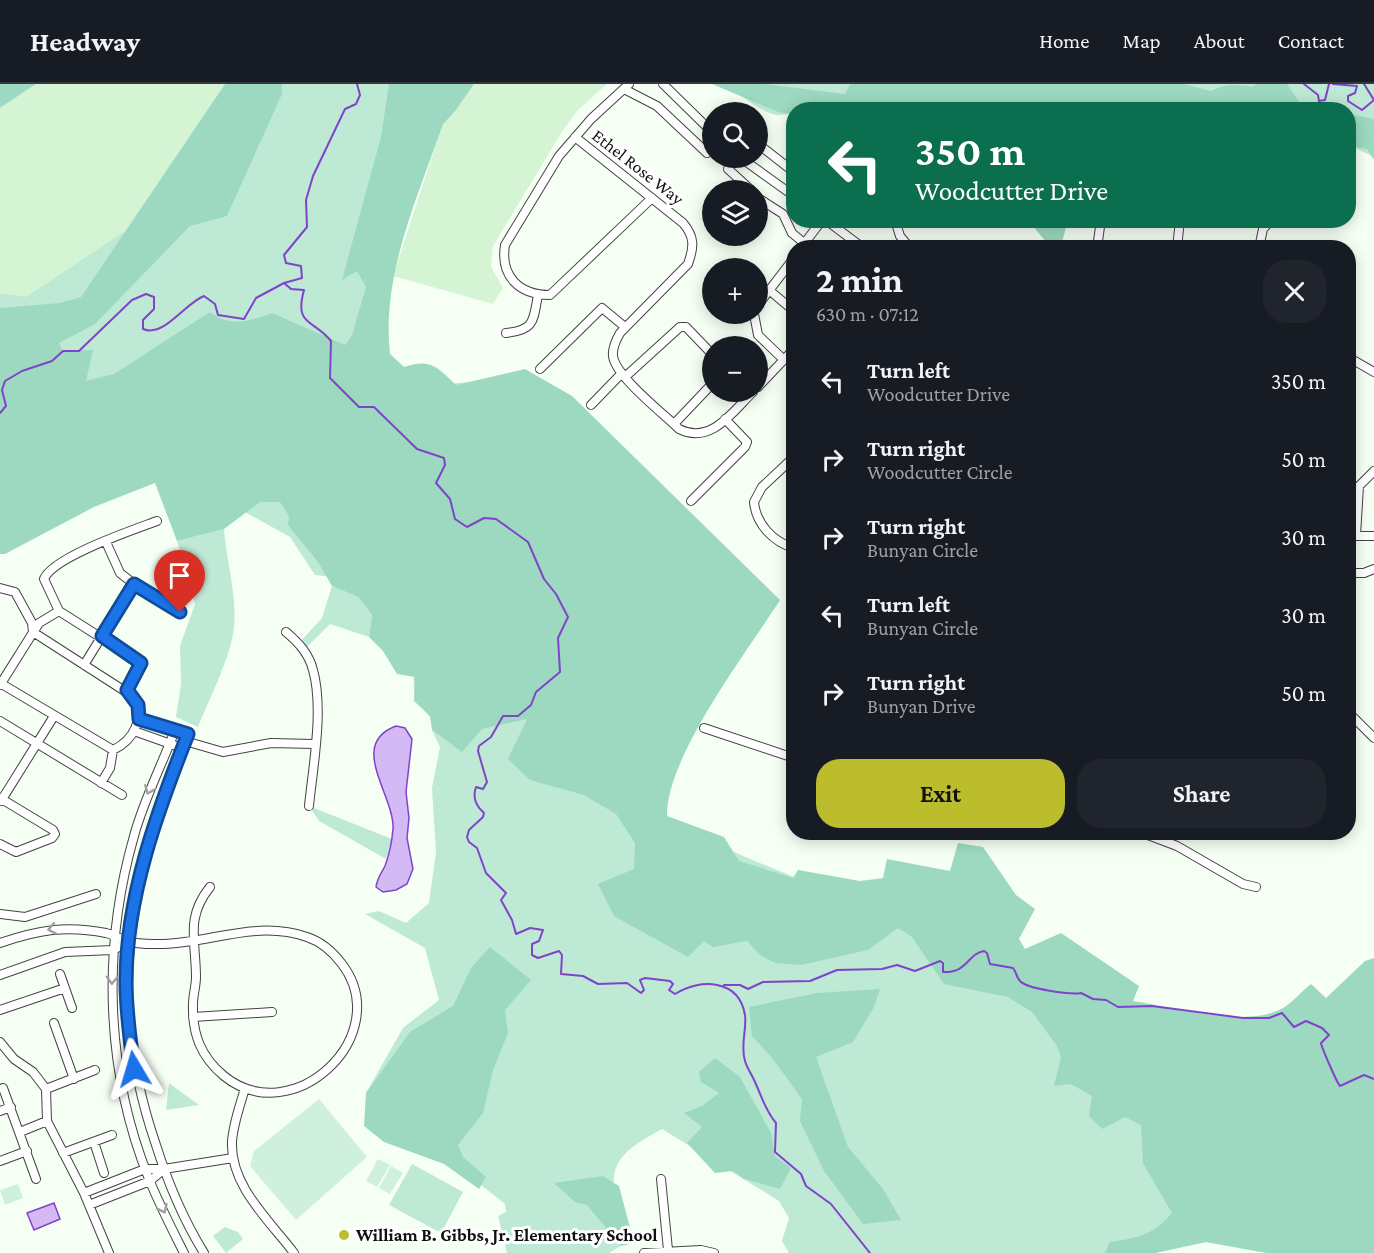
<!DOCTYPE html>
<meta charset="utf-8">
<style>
body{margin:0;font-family:"Crimson Pro",serif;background:#20242c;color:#f1f3f6;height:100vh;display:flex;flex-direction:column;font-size:22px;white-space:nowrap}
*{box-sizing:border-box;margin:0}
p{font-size:20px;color:#9ea1a6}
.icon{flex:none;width:33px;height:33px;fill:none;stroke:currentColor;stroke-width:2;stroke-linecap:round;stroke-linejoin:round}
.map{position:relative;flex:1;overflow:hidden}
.drawer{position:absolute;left:786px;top:156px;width:570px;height:600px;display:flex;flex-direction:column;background:#171b24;border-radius:24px;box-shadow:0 3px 15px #0003}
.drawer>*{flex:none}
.guide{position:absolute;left:786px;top:18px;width:570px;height:126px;border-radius:24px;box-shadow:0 3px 15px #0003;background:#0b6e4f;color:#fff;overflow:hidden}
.buttons{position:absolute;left:702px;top:18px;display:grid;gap:12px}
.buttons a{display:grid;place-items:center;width:66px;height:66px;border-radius:50%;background:#171b24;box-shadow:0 3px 15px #0003;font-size:30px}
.pin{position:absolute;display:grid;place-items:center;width:51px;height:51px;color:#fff;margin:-62px -26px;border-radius:50% 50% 50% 0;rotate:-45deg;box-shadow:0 0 6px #0007}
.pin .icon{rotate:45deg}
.me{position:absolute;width:66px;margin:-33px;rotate:353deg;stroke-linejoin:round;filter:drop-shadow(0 0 4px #0008)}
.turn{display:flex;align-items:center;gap:21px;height:126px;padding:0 30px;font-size:27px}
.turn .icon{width:78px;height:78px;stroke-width:2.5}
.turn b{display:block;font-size:42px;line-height:51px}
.round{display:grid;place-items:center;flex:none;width:63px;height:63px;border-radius:24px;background:#20242c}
.overview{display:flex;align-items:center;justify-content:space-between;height:102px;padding:0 30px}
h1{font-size:36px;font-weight:700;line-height:45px}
.action{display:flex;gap:12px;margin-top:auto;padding:12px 30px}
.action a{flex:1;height:69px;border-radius:24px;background:#bcbd2c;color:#111;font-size:24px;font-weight:700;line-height:69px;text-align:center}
.action a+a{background:#20242c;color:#f1f3f6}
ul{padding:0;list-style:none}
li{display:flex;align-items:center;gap:18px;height:78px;padding:0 30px}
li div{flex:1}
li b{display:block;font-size:22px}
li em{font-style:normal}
header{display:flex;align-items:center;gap:36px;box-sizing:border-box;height:84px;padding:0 30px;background:#171b24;border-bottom:2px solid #363941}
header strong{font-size:28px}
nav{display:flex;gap:33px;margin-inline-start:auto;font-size:21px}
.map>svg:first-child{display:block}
</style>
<header>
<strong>Headway</strong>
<nav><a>Home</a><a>Map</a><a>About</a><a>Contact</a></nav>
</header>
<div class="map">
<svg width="1374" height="1169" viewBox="0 0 1374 1169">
<rect width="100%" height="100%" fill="#f6fff4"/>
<!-- farmland -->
<path fill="#d5f4d4" d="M36,0H225L128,145L60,219L0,209V24Z
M474,0H607L578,26L563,46L493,162L491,183L503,204L493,220L393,192L443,39L456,26Z"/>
<!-- green -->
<path fill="#bee9d5" d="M280,0H463L456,26L443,40L352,251L345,262L310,246L384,303L495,297L646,727L743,772L1027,889L1374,1169H1267L1206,1158L1155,1169H789L782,1157L789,1134L779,1117L662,1045C632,1062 604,1076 617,1116C622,1131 629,1138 631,1155L618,1158L621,1162L609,1169H507L498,1132L506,1128L505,1120L366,1009L403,944L439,916L425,864L365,830L379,827L406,839L429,819L436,768L432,704L440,663L432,646L453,661L454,659L415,616L413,590L380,520L364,496L315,491L290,453L227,418L194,375L100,416L0,464V209L26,213L128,145L227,132L281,9Z
M724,0H1374V73L1349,61L1348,26H794L793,30C788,30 784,31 779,31C763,31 738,8 724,0Z
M224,445C226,477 237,509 234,542C232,571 209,615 198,643L176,633L181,600L180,562L195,520L177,457Z
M332,502L358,513L372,531L369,553L330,540L304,566L299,559L322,534Z
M309,722L392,755L386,775L319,737Z
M169,999L199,1021L166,1026Z
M412,1080L463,1108L441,1149L389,1121Z
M225,1143L238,1148L243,1155L226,1169L213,1152Z"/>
<!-- forest -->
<path fill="#9dd9c1" d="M0,0H36L0,24Z
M225,0H282V10L227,132L190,142L95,240L59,259L63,267L93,266L86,297L114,290L210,228C231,244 249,237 272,229L345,261L352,251L366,203L357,187L342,196L381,53L389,0H474L456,26L443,40C418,113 381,191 390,270L404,283C431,274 437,283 456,301L525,285L572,312L780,516C747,568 666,673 667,732L724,753L739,777L793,794L798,786L860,797L883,794L887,775L950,787L958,759L983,763L1016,811L1035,825L1019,855L1025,865L1061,849L1139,902L1133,917C1173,923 1247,945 1283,924C1293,918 1302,907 1311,900L1326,914L1365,877L1374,874V1169H1267L1206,1158L1155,1169H1105L1110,1158C1138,1154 1153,1151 1172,1129L1143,1079L1141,1041L1125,1033L1102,1045L1089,1032L1092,1012L1071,1000L1054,1002L1061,973L1057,962L1032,928L1008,913L944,900L912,853L898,844L868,866L801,881L775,879L760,871L747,857L713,863L704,857L688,873L614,832L598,800L634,785L635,759L616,730L584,711L530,696L508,675L527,635L482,645L462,668L432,646L430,632L414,617L415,593L397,590L383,567L369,553L372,531L358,513L332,502L318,478L288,441L289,432L280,418H260L224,445L177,457L155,399L94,423L5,470H0V224L60,219L81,213Z
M712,0H765L845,10L850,0H1184L1211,7C1225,0 1237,0 1252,3L1256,0H1287L1304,25L794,26L793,30L778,28Z
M1349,30L1374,35V76L1367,65L1349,62Z
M1029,137H1068L1061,161L1050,163Z
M490,863L531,896L505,926L508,949L493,986L483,1029L458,1061L463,1073L486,1093L479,1105L444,1080L384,1058L364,1042L366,1009L410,948L453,922L471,884Z
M880,905L874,923L853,958L816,973L848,1063L883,1105L901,1136L863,1140L824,1087L800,1037L802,1015L773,975L752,952L749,923L817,909Z
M715,974L740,993L771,1049L775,1072L791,1084L780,1105L744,1095L733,1087L715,1089L687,1059L702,1043L684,1029L702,1022L719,1009L701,998L699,988Z
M603,1092L619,1102L634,1159L621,1162L587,1121L575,1118L554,1099Z"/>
<!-- pitch -->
<path fill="#cff0dc" d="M319,1015L367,1073L296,1136L250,1082L254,1067Z
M378,1075L390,1081L377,1103L366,1097Z
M391,1082L403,1089L390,1110L379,1104Z
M18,1100L23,1114L5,1121L0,1106Z"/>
<!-- water -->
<path fill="#d3baf5" stroke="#8043c9" stroke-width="1.5" d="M396,642L405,644L412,655L406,708L409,734L407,754L413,785L407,800L396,806L383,808L376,803C377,794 381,790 385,782C389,771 392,757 393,745C395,712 347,660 396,642Z
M54,1119L60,1135L34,1146L27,1129Z"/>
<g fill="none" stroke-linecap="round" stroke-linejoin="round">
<!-- stream -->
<path stroke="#8043c9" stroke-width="2" d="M1304,0L1318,11L1319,17L1325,16L1329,0
M1333,0L1357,2L1355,9L1348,12V17L1362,26L1374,16L1364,0
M284,199L291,205L304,206C294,242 313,235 331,257L330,294L359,323H374L417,365L444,374L445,381L436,399L450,415L455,435L467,443L484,434L496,435L528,458L544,495L556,510L568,533L558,554L560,588L536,608L531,621L518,632H503L491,653L479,662L478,667L487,698L483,705L476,703C472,714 476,722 484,729L483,733L469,746L467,753L469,758L477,764L486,789L506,809L501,816L512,836L516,850L530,844L543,846L539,857L532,860V871L538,874L559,867L562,871L561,890L583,892L598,900L627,899L641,909L644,906L640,896L645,894L670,897L673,900L669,906L675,910C700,894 739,895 745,931C747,946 740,961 745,977C747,984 752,991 755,998C762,1013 765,1026 776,1039L775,1068L801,1090L806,1102L831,1120L870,1169
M0,329L6,322L2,306L5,297L22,287L52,277L63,267H79L132,216L146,210L154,213V225L143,236V245C164,254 185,219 204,212L215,220L218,231L244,235L256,214L284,199L302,194L301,182L286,179L284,171L307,143L306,116L313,92L345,25L356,20L360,11L357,0
M724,901H740L748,905L763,898L810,897L837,886L882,885L897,881L915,887L940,877L943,879V888C968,889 967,870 984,867L987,869L990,880L1013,884C1017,889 1016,893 1020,897C1027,905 1071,911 1081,909L1093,915L1106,916L1118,923L1152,922L1243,934H1269L1282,929L1294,943L1306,937L1322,944L1329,951L1321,959C1321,962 1337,999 1340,1002L1364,991L1374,995"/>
<defs>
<path id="minor" d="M629,0L591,35L559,72L505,161C500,192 519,211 550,211L652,114
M663,0L712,48
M624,5L657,22L707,69
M575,53L683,139C695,153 694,163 688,180L620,249C616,256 612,264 613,272C615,292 664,330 679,345C711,361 732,328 753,308
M758,60L794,88
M741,74L794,112
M728,85L751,106
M758,114L783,130L792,149L804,159
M826,136L863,164
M895,136L900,152L910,164
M801,164L822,136
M1097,164L1101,136
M1177,164L1180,136
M1259,164L1263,145L1271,136
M769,206L794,227
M758,221L794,174
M754,230L758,251L784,276
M506,249C535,246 533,237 538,211
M1348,273L1374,288
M540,285L602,224L625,243
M625,293L680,243H686L712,270
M758,303L794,265
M591,321L622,289
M674,340L712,300
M794,373L762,403L754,418C756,440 773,458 794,464
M691,417L745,363L747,358L725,335
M1356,451L1359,402L1374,387
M1348,452H1374
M106,458L120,489L134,500L180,528
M1348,489H1364L1374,485
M0,504L15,508L32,539L33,548L134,613C145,634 134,656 113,666L0,599
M286,548C299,559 309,570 313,586C324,625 313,682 309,722
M84,581L134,500
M0,601L39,539L59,527
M127,606L141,579L59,527L44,495C53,473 133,446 157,437
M1348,628L1374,654
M139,635L188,650C130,794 104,910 156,1061C168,1099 183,1135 204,1169
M0,637L122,711
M704,644L794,674
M175,646C162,681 144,715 134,752C102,864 105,986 149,1095C159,1120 172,1145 184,1169
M134,647L182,664
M185,657L223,668L271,659L314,660
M101,699L110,684L113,666
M0,714L53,746L55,750L52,754L16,768L0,760
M1,717L54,632
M1140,748L1177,762L1243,800L1256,803
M0,830L25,833L96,810
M0,859C38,846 66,841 106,849C114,851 120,855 128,857C138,861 153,860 164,860C213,858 258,836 307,853C322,858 333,868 342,880C396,951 293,1048 224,992C201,973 192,950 193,920C193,911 196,902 196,893C196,857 185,834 210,803
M60,890L72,924
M0,891L65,868L113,866L129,858
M0,926L65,904
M193,933L272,928
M54,939L74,995
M0,958L14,975L33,988L46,1005L47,1037L84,1109L109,1169
M3,1004L36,1095
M245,1004C240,1022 233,1040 232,1058C230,1102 270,1137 294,1169
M46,1005L95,986
M0,1027L11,1023
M20,1048L47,1037
M94,1058L104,1089
M63,1069L112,1051
M0,1077L27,1067
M661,1095L668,1166
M84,1109L145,1085H164L233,1074
M89,1121L150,1097L164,1085
M644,1169L701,1166L714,1169"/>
</defs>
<!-- minor casing -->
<use href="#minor" stroke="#434343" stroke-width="10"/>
<!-- minor -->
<use href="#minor" stroke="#fff" stroke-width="8"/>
</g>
<!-- one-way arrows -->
<defs><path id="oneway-chevron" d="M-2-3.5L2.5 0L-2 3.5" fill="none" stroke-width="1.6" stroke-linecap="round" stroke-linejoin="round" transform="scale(1.5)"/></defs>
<g stroke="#9f9f9f">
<use href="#oneway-chevron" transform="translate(149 706) rotate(112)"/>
<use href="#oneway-chevron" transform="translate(52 845) rotate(169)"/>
<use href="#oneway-chevron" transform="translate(112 896) rotate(92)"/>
<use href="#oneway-chevron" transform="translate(163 1125) rotate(65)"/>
</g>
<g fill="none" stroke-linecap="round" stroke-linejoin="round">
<defs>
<path id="route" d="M134,985C130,956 126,927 126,898C126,813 157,728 188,650L139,635L138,621L127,606L141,579L102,552L134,500L180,528"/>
</defs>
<!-- route casing -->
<use href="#route" stroke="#114b97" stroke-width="15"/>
<!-- route -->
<use href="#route" stroke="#1a73e8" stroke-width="10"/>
</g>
<!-- markers -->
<circle fill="#bcbd2c" stroke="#fff" stroke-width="2" cx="344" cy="1151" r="6"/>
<g text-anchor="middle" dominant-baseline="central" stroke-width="6" stroke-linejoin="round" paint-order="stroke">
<!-- street labels -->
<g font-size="18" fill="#101010" stroke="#fff">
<text transform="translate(638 83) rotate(38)">Ethel Rose Way</text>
</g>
<!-- poi labels -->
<g font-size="18" font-weight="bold" fill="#101010" stroke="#fff" text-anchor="start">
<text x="356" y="1151">William B. Gibbs, Jr. Elementary School</text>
</g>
</g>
</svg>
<div class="buttons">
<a><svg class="icon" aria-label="search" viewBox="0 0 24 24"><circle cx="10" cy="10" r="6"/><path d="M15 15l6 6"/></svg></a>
<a><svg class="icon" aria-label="layers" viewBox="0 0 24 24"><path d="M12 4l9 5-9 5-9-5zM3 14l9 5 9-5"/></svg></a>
<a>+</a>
<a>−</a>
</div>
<div class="pin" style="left:180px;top:528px;background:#d93025"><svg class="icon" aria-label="arrive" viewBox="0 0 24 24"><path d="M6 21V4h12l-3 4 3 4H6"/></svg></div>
<svg class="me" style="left:134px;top:985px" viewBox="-20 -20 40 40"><path d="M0-17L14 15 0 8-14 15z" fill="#1a73e8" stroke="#fff" stroke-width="4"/></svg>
<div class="guide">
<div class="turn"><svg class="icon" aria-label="left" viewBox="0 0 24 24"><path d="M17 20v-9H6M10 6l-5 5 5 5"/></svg><div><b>350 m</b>Woodcutter Drive</div></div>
</div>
<section class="drawer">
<div class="overview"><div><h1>2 min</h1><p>630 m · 07:12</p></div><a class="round"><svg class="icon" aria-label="close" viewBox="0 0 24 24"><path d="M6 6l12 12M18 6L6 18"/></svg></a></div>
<ul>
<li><svg class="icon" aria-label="left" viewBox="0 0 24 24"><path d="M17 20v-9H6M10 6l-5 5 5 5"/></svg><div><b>Turn left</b><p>Woodcutter Drive</p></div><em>350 m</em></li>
<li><svg class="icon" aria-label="right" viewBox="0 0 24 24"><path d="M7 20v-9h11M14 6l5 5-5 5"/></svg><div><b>Turn right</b><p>Woodcutter Circle</p></div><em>50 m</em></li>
<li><svg class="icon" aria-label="right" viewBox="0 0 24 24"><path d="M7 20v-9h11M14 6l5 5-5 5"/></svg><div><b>Turn right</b><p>Bunyan Circle</p></div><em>30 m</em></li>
<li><svg class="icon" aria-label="left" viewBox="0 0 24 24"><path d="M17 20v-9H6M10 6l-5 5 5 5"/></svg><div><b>Turn left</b><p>Bunyan Circle</p></div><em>30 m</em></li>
<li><svg class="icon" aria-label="right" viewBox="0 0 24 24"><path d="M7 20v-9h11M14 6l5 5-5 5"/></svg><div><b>Turn right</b><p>Bunyan Drive</p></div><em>50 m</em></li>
</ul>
<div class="action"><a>Exit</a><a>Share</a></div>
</section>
</div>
